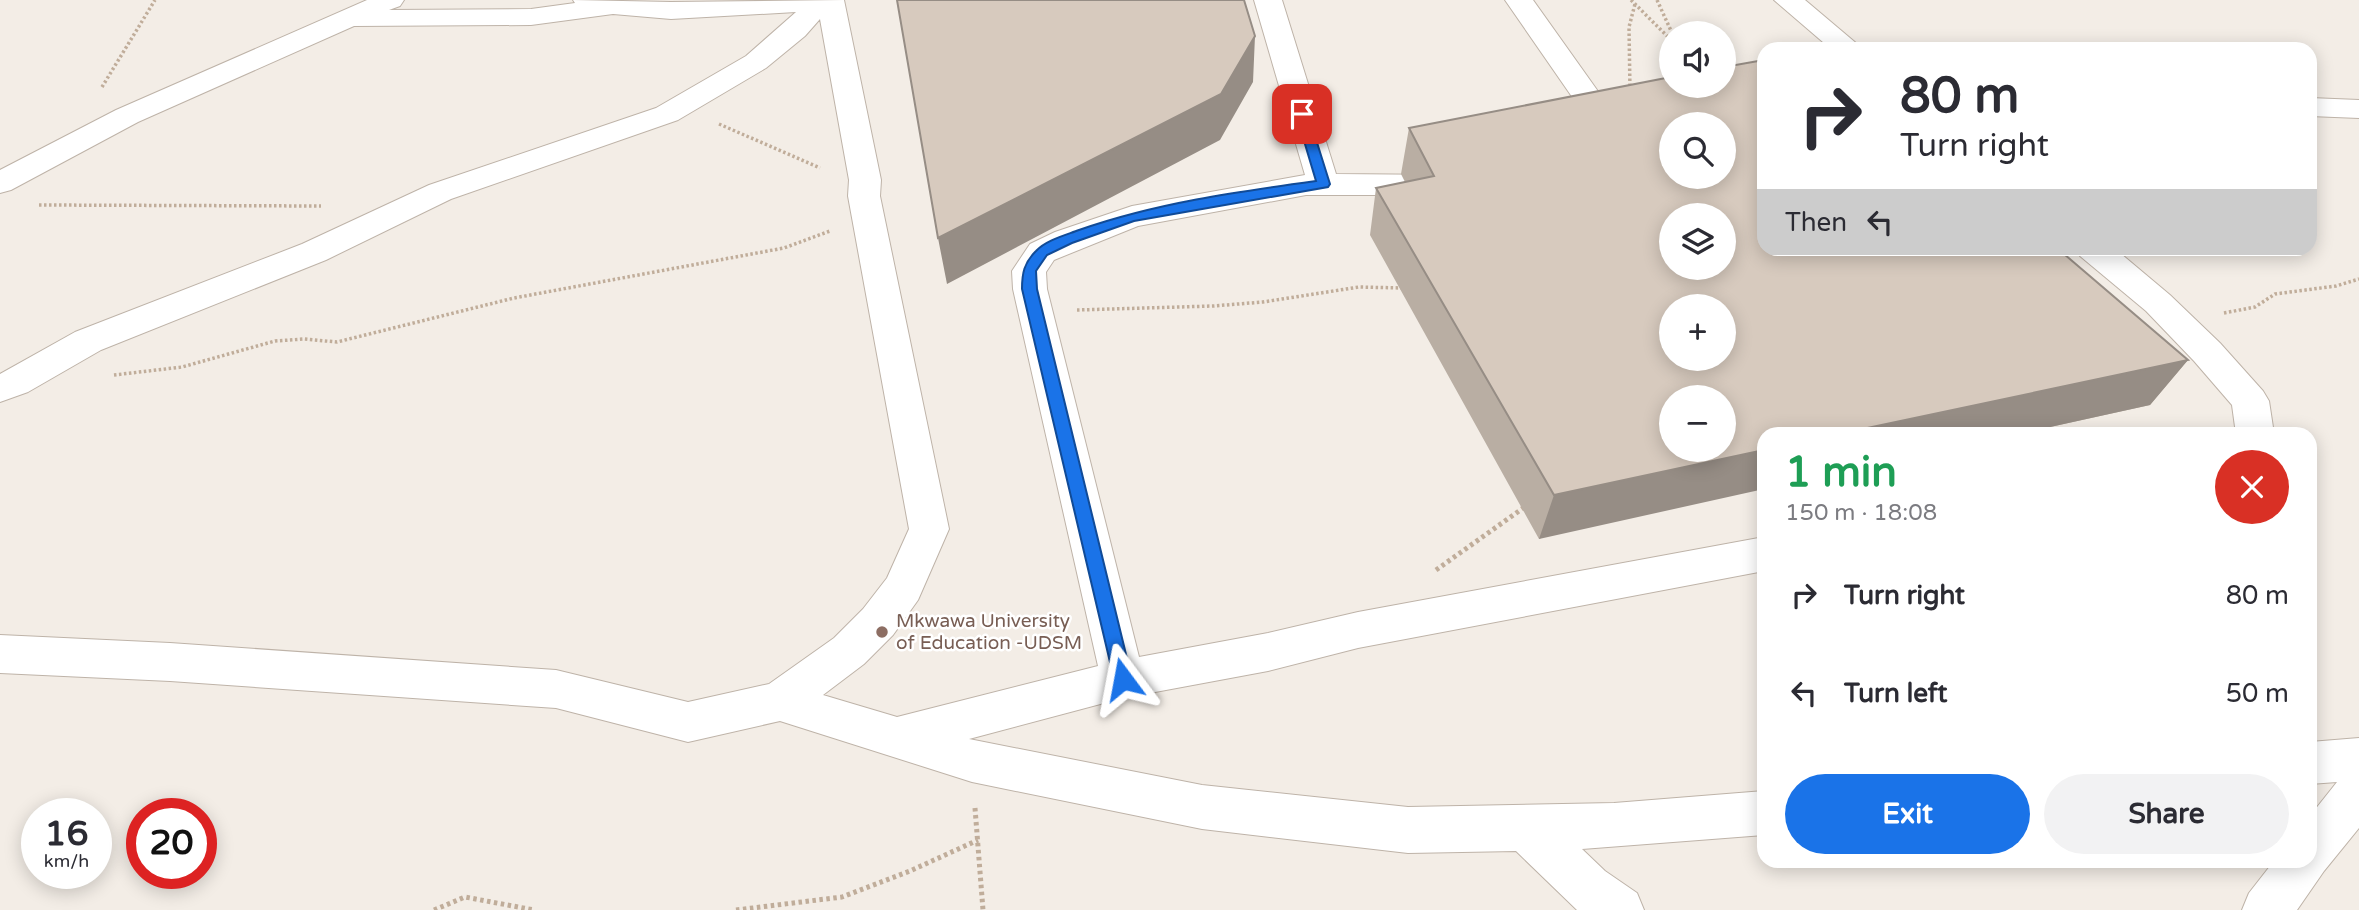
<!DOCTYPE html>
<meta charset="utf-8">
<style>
body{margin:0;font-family:"Varela Round",sans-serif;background:#f2f2f3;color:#2b2b33;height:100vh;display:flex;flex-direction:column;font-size:26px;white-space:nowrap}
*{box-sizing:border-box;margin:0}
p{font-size:23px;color:#7c7c81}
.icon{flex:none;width:38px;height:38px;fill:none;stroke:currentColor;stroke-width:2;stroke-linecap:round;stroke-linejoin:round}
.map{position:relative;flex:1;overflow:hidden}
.drawer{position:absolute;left:1757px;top:427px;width:560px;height:441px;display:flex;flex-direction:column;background:#fff;border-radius:21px;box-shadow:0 4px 18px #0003}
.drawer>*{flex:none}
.hud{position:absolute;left:1757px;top:42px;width:560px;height:214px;border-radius:21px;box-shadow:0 4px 18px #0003;background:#fff;color:#2b2b33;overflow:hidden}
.controls{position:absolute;left:1659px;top:21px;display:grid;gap:14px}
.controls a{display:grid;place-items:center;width:77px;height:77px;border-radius:50%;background:#fff;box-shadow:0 4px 18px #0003;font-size:35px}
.speed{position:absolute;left:21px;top:798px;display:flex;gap:14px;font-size:35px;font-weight:700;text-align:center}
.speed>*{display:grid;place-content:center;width:91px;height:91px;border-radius:50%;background:#fff;box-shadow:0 4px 18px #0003;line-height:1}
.speed small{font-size:18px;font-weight:400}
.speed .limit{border:10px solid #d22;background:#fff;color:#111}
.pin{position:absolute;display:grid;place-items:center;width:60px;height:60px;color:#fff;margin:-30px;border-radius:14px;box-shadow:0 4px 10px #0006}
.me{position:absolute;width:77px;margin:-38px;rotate:347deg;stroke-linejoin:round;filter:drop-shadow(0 0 5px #0008)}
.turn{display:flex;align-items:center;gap:24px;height:147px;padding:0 28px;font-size:32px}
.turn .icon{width:91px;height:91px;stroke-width:2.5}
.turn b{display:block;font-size:49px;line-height:60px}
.then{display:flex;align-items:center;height:66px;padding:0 28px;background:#0003;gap:14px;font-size:26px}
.round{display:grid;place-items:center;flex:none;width:74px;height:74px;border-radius:37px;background:#f2f2f3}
.overview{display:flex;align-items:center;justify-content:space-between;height:119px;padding:0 28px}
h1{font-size:42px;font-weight:700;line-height:52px;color:#1e9e55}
.button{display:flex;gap:14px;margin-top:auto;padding:14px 28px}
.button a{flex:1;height:80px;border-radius:42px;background:#1a73e8;color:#fff;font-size:28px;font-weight:700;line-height:80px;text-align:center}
.button a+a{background:#f2f2f3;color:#2b2b33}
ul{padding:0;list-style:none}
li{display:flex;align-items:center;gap:21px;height:98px;padding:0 28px}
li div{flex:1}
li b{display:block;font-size:26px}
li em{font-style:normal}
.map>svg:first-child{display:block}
</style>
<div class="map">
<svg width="2359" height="910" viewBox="0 0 2359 910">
<rect width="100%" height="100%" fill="#f3ede6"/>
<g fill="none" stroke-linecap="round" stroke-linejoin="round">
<defs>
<path id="minor" d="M367,0H404L400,6L389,10L531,9L575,3L573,0L671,2L844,0L881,180L880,196L949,529L918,600L893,635L864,664L823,695L897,717L1098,666L1013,289L1012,271L1030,244L1055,232L1132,206L1305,175L1254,0H1282L1336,174L1449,175L1460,178L1465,185L1460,192L1449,195H1306L1138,226L1054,260L1046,272L1047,289L1139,657L1268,633L1358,612L1764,537V571L1358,648L1268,671L1123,698L969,739L1202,785L1408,807L1614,803L1764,791V835L1582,849L1605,871L1637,893L1644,910H1577L1516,851L1408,853L1202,829L972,782L780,721L688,742L556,708L170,681L0,673V635L170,643L556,670L688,702L769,684L834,638L863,609L887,578L909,529L848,196L849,180L820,19L805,36L766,68L678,120L451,199L326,260L101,350L28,392L0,402V374L75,332L302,244L429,185L656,108L746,56L796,12L671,19L613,14L531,25L354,26L138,122L11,190L0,193V170L116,110Z
M1505,0H1533L1607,104L1628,140L1624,147L1613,149L1602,147L1577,104Z
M1774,0H1805L1863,49H1831Z
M2310,98L2359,100V118L2310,116Z
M2076,248H2114L2170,295L2220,343L2263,391L2269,401L2274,434H2236L2232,405L2194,361L2146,311L2080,256Z
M2359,738V828L2324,871L2297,910H2242L2249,893L2274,861H2310V816L2337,782L2310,784V742Z"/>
</defs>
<!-- minor casing -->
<use href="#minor" stroke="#beb3a8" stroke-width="2"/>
<!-- path-far1 -->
<path stroke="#c0ad9a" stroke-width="3.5" stroke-dasharray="2.5 2.5" stroke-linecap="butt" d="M1631,0L1671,40
M1657,0L1672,33
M102,87L155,0
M1630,91L1629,27L1635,4
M719,124L820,168
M39,205L321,206
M1077,310L1213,306L1263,302L1359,287L1403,288
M2224,313L2255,307L2275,294L2336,286L2359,279
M114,375L182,367L275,341L304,339L337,342L514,298L784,248L830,231"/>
<!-- path -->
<path stroke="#c0ad9a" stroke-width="5" stroke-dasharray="3.5 3.5" stroke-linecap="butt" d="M1436,570L1526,506
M975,808L983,910
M434,910L465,897L534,910
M736,910L842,897L910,871L978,840"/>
<!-- minor -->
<use href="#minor" fill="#fff" fill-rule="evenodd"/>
</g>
<!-- wall -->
<path fill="#b9aea3" d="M1409,128L2188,360L2150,405L2018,434H1764L1539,539L1370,235L1376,188L1405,182L1401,174Z"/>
<!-- shaded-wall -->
<path fill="#968d85" d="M1255,36L1253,82L1220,140L947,284L938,238Z
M2188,360L2150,405L2018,434H1839Z
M1764,450V489L1539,539L1554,495Z"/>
<!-- building -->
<path fill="#d7cabe" stroke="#968d85" stroke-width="2" fill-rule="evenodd" d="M897,0H1244L1255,36L1221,94L938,238Z
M1764,60V248H2057L2188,360L1839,434H1764V450L1554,495L1376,188L1434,176L1409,128L1671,77V86H1724V67ZM1671,124H1724V177H1671ZM1671,215H1724V268H1671ZM1671,306H1724V359H1671ZM1671,397H1724V450H1671Z"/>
<!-- route -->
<path fill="#1a73e8" stroke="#114b97" stroke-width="2" d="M1302,110L1308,114L1330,184L1328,187L1134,221L1072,243L1047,255L1036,271L1037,289L1132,679L1130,684L1123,687L1117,684L1114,679L1022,289C1022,273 1024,263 1036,251C1046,240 1066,235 1079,230C1156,203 1236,192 1316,181L1296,114Z"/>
<!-- markers -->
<circle fill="#8d6e63" stroke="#fff" stroke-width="2.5" cx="882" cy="632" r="7"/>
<g text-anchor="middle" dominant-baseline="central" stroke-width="5" stroke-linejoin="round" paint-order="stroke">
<!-- education labels -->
<g font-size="19" fill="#785e54" stroke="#fff" text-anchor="start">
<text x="896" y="621">Mkwawa University<tspan x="896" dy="22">of Education -UDSM</tspan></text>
</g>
</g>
</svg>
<div class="controls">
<a><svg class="icon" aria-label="sound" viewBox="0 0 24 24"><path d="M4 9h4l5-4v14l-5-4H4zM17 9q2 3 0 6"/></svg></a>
<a><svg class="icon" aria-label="search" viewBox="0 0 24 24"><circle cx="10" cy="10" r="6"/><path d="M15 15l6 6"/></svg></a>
<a><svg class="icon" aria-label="layers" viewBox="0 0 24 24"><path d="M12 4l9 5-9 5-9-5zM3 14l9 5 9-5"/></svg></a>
<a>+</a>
<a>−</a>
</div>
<div class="speed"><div>16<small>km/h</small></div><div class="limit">20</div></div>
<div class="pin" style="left:1302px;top:114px;background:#d93025"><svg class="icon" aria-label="arrive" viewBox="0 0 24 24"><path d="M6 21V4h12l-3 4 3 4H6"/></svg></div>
<svg class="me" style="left:1123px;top:679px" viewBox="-20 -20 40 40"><path d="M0-17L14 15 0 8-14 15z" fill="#1a73e8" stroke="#fff" stroke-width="4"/></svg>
<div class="hud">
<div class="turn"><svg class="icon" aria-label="right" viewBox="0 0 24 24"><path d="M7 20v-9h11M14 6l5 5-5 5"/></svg><div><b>80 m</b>Turn right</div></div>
<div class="then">Then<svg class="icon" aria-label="left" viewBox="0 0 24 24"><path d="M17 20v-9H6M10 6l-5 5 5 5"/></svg></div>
</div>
<section class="drawer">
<div class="overview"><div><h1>1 min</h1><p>150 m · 18:08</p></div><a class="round" style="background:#d93025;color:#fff"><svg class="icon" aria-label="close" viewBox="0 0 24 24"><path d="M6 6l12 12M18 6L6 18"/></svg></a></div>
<ul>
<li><svg class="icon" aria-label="right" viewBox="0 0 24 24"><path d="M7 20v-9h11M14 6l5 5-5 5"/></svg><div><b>Turn right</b></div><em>80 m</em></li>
<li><svg class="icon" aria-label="left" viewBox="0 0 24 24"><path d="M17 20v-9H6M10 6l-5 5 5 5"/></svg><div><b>Turn left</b></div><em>50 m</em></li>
</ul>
<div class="button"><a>Exit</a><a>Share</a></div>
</section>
</div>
